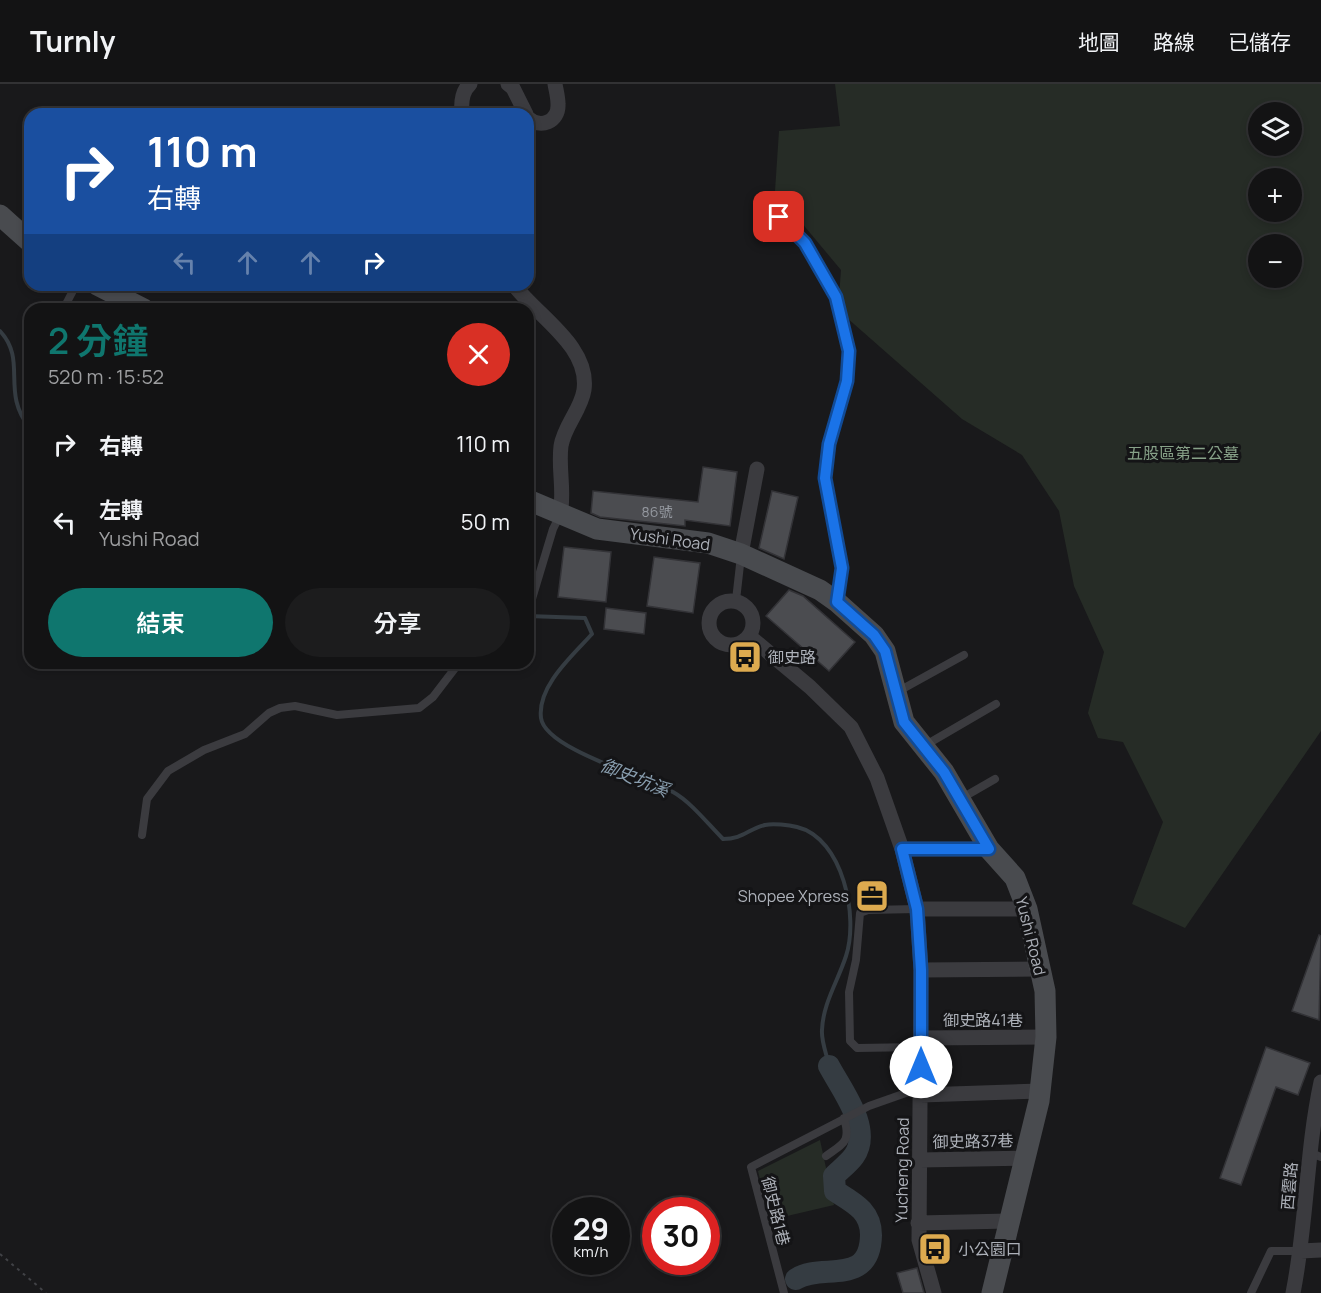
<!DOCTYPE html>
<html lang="zh-TW">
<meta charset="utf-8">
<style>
body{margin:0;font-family:Manrope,"Noto Sans TC",sans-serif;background:#1c1c1d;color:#f1f3f6;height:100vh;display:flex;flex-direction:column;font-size:22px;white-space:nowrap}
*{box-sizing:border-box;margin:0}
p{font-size:20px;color:#9d9ea0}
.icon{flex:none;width:33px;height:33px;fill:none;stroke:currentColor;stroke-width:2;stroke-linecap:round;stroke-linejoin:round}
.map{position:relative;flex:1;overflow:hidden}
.sheet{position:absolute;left:24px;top:219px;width:510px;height:366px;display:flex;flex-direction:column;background:#131314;border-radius:18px;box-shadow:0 3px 9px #0003,0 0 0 2px #323234}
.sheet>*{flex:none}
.banner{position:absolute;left:24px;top:24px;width:510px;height:183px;border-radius:18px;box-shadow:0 3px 9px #0003,0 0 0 2px #323234;background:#1a4fa0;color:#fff;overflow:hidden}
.fabs{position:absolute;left:1248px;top:18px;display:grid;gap:12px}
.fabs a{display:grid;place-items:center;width:54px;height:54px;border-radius:50%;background:#131314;box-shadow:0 3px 9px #0003,0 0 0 2px #323234;font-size:30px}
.speed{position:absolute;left:552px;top:1113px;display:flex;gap:12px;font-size:30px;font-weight:700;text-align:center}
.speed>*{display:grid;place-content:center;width:78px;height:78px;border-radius:50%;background:#131314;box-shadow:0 3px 9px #0003,0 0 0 2px #323234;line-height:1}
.speed small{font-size:15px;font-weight:400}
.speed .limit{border:9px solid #d22;background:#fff;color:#111}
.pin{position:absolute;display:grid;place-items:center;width:51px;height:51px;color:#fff;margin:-26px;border-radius:12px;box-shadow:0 3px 9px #0006}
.me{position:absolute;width:66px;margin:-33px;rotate:0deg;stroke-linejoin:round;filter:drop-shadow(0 0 4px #0008)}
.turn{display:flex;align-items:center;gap:21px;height:126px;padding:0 24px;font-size:27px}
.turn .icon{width:78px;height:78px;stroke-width:2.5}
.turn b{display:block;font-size:42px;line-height:51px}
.lanes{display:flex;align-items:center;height:57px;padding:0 24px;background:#0003;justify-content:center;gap:30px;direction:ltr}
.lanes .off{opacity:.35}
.round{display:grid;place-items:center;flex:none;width:63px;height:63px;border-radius:32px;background:#1c1c1d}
.summary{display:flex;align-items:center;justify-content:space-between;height:102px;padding:0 24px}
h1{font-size:36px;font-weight:600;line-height:45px;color:#0f766e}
.primary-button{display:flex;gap:12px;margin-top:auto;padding:12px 24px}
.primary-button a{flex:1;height:69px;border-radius:36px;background:#0f766e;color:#fff;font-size:24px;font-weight:600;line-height:69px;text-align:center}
.primary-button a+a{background:#1c1c1d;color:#f1f3f6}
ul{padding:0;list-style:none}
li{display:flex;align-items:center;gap:18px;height:78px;padding:0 24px}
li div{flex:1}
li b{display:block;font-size:22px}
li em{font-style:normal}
header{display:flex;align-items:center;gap:36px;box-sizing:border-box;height:84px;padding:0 30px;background:#131314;border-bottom:2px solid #323234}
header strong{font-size:28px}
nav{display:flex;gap:33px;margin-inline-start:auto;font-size:21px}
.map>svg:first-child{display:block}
</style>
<header>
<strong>Turnly</strong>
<nav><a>地圖</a><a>路線</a><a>已儲存</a></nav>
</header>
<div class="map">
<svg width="1321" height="1209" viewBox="0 0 1321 1209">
<rect width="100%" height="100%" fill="#19191b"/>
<!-- green -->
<path fill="#262c26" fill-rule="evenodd" d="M835,0H1321V647L1185,844L1132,820L1163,738L1123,658L1098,654L1088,629L1104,568L1074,502L1059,427L1022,371L962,335L838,226L841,186L775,107L779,47L840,42ZM1258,28H1292V62H1258ZM1258,94H1292V128H1258ZM1258,160H1292V194H1258Z
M820,1056L834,1121L770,1136L758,1087Z"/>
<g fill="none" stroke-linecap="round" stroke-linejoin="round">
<!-- stream -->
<path stroke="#353c42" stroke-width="4" d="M0,247C28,277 0,308 30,344
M528,532L585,534L592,550C573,571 537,602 541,634C545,665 646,693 673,708C691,718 708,740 723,755C743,755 748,745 765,741C773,739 789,741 797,743C843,754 859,833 846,872C838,897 823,919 822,946C821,957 827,971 829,982"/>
<!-- river -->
<path stroke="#353c42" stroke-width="22" d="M796,1195C821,1178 870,1204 871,1151C871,1127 854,1119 835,1107L834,1092C840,1086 849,1079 854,1072C873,1045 841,1005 829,982"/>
</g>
<!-- building -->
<path fill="#4b4c50" stroke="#333337" stroke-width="1.5" d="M703,383L737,388L730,442L685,436V442L600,433L591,429L593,407L698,418Z
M772,407L798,413L784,475L759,464Z
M564,463L611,468L606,518L558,513Z
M654,473L700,479L693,529L647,522Z
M789,506L803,512L855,558L829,587L766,532Z
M606,524L646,529L644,550L604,545Z
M1319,851L1321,852L1319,936L1292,927Z
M1266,963L1310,979L1298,1011L1276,1003L1241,1101L1220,1094Z
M917,1184L924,1209H903L897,1189Z"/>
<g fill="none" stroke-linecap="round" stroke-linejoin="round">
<!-- path -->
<path stroke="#414246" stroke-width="2" stroke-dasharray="3 4.5" stroke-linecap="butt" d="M0,1170L46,1209"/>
<!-- lane -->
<path stroke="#3b3b3f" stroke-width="8" d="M779,133L805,159L836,213L849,267L847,297L829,360L825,394L842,485L838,516
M66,220L76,201
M736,516L741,472
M528,528L553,445L560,431
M897,608L964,571
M924,662L996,620
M962,714L995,695
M142,751L147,715L168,687L204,666L245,650L269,629L280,624L295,622L337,631L419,624L433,613L459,579
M917,825L868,826L860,829L856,876L849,908L850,957L857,964L921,963
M1309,1068L1321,1073
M826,1072C844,1059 851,1058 844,1034
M784,1209L751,1083L869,1022L920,1004
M1251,1209L1271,1167H1300"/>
<!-- street -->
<path stroke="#3b3b3f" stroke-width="15" d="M508,0L513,4L526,30
M462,30C461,20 462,7 470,0
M528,34C540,45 559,38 558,20C558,13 556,6 555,0
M514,201C537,232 590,262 584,306C581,326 564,342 561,362C558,385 565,408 560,431
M741,470L757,385
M709 539a22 22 0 1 1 44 0a22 22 0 1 1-44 0Z
M749,552L810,603L851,643L877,694L902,765L917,825L921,886L919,1156L934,1209
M902,765H989
M917,825H1027
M921,886L1038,885
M921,954L1046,953
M921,1011L1040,1007
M920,1076L1027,1074
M918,1139L1009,1137
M1301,1167L1321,1166
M1293,1209C1307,1139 1306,1068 1321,998"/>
<!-- secondary -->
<path stroke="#494b4f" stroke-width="21" d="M0,131L30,158
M97,201L144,225
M528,416L597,445L708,459L741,470L820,506L837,518L874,551L885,567L904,638L944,688L989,765L1015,794L1027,825L1045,907L1046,953L1039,1017L992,1209"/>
</g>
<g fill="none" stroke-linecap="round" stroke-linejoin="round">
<defs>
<path id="route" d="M779,133L805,159L836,213L849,267L847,297L829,360L825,394L842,484L837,518L874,551L885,567L904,638L944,688L989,765H902L917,825L921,886V983"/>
</defs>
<!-- route casing -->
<use href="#route" stroke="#114b97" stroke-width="15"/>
<!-- route -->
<use href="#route" stroke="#1a73e8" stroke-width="10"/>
</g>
<!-- icons -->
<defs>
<symbol id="bus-square" viewBox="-11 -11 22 22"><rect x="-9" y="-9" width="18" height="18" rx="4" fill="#ddaa4f" stroke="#141416"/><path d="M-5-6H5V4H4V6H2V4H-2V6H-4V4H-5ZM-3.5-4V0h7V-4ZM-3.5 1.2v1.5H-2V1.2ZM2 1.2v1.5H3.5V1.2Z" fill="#111"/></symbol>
<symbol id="office-square" viewBox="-11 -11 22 22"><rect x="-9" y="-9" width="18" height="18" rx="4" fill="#ddaa4f" stroke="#141416"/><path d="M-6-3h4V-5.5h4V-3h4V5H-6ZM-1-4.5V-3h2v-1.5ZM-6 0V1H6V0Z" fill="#111"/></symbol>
</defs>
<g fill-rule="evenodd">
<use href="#bus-square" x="726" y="554" width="38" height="38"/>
<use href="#office-square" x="853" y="793" width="38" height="38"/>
<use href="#bus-square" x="916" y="1146" width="38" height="38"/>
</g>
<g text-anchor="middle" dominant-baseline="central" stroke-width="6" stroke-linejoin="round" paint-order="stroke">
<!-- number labels -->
<g font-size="14" fill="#94989f">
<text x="657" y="427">86號</text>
</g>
<!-- park labels -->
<g font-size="16" fill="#87a188" stroke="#141416">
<text x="1183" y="369">五股區第二公墓</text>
</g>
<!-- street labels -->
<g font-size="16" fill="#adb1b9" stroke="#141416">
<text transform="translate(670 455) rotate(8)">Yushi Road</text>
<text transform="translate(1031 852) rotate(76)">Yushi Road</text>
<text x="983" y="936">御史路41巷</text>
<text transform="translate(973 1057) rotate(-1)">御史路37巷</text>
<text transform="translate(902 1086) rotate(-89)">Yucheng Road</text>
<text transform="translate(1289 1102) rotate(-85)">西雲路</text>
<text transform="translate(776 1127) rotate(76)">御史路1巷</text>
</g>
<!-- poi labels -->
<g font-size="16" fill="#adb1b9" stroke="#141416" text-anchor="start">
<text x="768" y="573">御史路</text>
<text x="849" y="812" text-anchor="end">Shopee Xpress</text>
<text x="958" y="1165">小公園口</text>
</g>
<!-- water labels -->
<g font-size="18" font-style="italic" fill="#899eaf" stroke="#141416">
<text transform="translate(635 693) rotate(22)">御史坑溪</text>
</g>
</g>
</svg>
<div class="fabs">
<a><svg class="icon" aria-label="layers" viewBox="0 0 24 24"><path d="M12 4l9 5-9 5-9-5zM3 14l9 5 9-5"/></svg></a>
<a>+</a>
<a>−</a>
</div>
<div class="speed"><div>29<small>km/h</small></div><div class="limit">30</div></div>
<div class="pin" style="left:779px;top:133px;background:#d93025"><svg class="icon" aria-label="arrive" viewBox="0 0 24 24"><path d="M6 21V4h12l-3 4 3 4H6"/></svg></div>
<svg class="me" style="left:921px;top:983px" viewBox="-20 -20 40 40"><circle r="19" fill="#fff"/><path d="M0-13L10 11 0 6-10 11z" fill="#1a73e8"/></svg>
<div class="banner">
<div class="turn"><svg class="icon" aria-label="right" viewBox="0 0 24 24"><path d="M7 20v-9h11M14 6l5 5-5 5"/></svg><div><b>110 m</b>右轉</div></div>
<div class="lanes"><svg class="icon off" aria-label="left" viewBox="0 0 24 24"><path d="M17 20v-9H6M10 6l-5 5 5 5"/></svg><svg class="icon off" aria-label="ahead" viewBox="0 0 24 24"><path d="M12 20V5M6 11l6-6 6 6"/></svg><svg class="icon off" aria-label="ahead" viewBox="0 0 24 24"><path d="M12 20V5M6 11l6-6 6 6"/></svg><svg class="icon" aria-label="right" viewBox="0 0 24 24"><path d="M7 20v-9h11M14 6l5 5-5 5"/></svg></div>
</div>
<section class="sheet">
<div class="summary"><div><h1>2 分鐘</h1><p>520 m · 15:52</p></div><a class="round" style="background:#d93025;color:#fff"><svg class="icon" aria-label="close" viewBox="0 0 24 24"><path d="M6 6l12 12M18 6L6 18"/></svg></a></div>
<ul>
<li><svg class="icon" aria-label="right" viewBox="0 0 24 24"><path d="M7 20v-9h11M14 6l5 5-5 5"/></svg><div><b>右轉</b></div><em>110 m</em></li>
<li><svg class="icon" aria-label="left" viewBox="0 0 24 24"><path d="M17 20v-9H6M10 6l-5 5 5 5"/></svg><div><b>左轉</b><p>Yushi Road</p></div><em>50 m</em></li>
</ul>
<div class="primary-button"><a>結束</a><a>分享</a></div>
</section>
</div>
